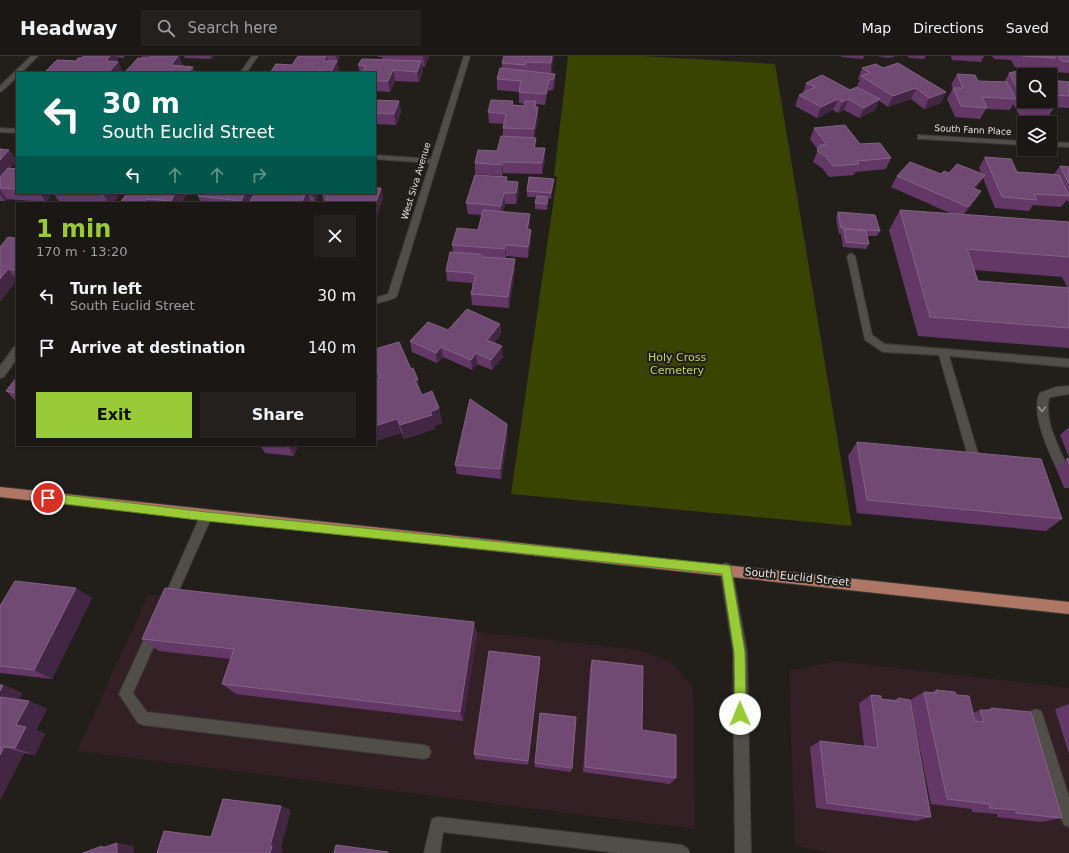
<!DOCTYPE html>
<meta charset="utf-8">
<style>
body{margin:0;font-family:"DejaVu Sans",sans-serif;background:#23201d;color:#f1f3f6;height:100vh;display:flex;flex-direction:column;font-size:15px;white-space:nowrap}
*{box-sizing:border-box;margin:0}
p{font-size:13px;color:#9f9fa0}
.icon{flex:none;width:22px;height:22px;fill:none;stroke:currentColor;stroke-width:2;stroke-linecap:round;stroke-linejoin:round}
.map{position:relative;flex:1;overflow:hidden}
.panel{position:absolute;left:16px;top:146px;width:360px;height:244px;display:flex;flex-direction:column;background:#1a1714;border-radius:0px;box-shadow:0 1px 3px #0004,0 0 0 1px #383634}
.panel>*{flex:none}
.hud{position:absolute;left:16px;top:16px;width:360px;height:122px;border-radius:0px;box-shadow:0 1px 3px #0004,0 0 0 1px #383634;background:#00695c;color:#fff;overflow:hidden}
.fabs{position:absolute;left:1017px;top:12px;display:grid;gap:8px}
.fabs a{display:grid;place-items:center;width:40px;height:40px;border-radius:0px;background:#1a1714;box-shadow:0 1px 3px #0004,0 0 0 1px #383634;font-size:20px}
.pin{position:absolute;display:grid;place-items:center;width:34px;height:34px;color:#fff;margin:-17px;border:2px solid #fff;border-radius:50%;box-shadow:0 1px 4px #0007}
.me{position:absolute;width:44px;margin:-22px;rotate:359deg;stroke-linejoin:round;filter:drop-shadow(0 0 3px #0008)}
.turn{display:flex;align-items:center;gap:14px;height:84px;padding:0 20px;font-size:18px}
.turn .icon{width:52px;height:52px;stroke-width:2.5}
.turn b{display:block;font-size:28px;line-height:34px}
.lanes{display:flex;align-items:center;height:38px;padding:0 20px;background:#0003;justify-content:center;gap:20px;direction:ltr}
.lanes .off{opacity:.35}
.round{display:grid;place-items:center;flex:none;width:42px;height:42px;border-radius:0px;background:#23201d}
.headline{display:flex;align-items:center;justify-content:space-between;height:68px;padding:0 20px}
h1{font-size:24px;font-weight:700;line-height:30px;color:#98cb37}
.button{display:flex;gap:8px;margin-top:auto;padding:8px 20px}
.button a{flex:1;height:46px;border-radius:0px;background:#98cb37;color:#111;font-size:16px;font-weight:700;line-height:46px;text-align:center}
.button a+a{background:#23201d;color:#f1f3f6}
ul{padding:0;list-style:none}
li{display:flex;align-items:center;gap:12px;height:52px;padding:0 20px}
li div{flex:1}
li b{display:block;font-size:15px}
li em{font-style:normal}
header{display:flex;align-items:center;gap:24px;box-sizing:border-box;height:56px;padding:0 20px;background:#1a1714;border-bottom:1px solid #383634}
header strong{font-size:19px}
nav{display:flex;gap:22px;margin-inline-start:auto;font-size:14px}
.search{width:280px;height:36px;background:#23201d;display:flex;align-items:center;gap:10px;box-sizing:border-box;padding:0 14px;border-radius:0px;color:#9f9fa0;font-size:15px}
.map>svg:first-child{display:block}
</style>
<header>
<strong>Headway</strong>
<div class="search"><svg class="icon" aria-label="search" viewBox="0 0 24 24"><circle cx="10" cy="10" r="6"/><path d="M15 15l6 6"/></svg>Search here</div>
<nav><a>Map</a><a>Directions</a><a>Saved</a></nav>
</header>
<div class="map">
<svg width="1069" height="797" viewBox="0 0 1069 797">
<rect width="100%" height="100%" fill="#221f1b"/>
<!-- commercial -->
<path fill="#332025" d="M148,539L639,594L671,606L693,631L695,773L77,695Z
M837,605L1069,632V797H833L795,790L789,615Z"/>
<!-- green -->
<path fill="#384400" d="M568,0H644L775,8L852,470L511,438L557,121L554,120Z"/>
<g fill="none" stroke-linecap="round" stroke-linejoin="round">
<defs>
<path id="service" d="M851,197L855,200L872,279L885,288L1069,303V311L949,300L979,401L977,404L973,406L969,404L939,299L883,296L865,284L847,200Z
M17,290V302L4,321L0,322V310L14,291Z
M1069,330V338L1051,341L1049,342C1044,367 1059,390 1068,412L1066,415L1062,417L1058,415C1049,396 1030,357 1040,337L1056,331Z
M206,455L210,456L212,460L172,550L168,552L164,550L162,546L164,542L202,456Z
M155,568L160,570L161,574L133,637L147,656L424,689L429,691L431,696L429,701L424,703L143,669L138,667L119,638L150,570Z
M1036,653L1041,655L1043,660L1069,741V771L1064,769L1062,764L1029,660L1031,655Z
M437,761L682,789L687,792L690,797H618L443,776L440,797H424L432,763Z"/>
<path id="minor" d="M31,0H38L21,17H17V21L2,35L0,36V30Z
M252,0H258L246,17H240Z
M464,0H470L397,240L395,242L375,248V242L388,238L430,107L375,103V99L431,103Z
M0,72L17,73V77L0,76Z
M918,79L1024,85V89L921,83H918Z
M1050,86L1069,87V91L1050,90Z
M726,507L730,509L732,513L747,596L751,797H735L733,596L720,513L722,509Z"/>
<path id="primary" d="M0,431L1069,546V558L0,441Z"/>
</defs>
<!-- service casing -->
<use href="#service" stroke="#3b3936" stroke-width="2"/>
<!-- minor casing -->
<use href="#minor" stroke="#3b3936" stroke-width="2"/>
<!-- primary casing -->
<use href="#primary" stroke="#3b3936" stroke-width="2"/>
<!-- service -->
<use href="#service" fill="#514d49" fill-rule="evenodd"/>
<!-- minor -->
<use href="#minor" fill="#514d49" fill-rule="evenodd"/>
<!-- primary -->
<use href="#primary" fill="#ae7664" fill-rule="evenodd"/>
</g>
<!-- wall -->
<path fill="#633867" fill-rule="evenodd" d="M84,0H125L123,2L116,1L119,7V8L123,17H47L46,15L76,5L81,2Z
M141,0H179L183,10L193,11L196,17H124L142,2Z
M184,0H214L211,3L185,2Z
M298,0H340L337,6L340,16L339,17H270L292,9Z
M377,0H429L425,11L422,10L423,15L419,26L395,25L390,36L375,35V17H360L358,9L382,4V1H379Z
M554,0L551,17L555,18V29L553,34L548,35L545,49L536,48L538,62L534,82L536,92L545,103L542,118L503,117L502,120L475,118V107L497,95L503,80V72L504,68L489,67L488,56L513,45V49L524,50L525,48L519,47V36L497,34V23L502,12V7Z
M841,0H864L863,3L841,1Z
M877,0H895L894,1L888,2Z
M908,0H926L924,3L909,2Z
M951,0H984L981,6L952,4Z
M992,0H1069V17L1055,16L1051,10L1049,13L1015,11L1011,4L994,3Z
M862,12H883L946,36L941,47L924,53L911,43L888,51L879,45L875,54L859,62L844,54L838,57L833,54L817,62L795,50L799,39L803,37L806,27L850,34H863L857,30L860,24L858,23Z
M1009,17L1024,45H1050V24L1069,26V52L1052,51L1053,53L1046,64L1021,62L1013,48L1010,54L986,53L980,63L955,61L947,43L953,32L951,29L957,18L978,25L1004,26Z
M375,44L399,45L401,56L396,69L375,68Z
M814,72L860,88L891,102L886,113L855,116L854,119L829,121L822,112L813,106L818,94L810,83Z
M0,93L9,94L17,105L10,112L17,113V137H53L46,146L7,143L5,145H0Z
M985,101L1017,116L1054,118L1060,110L1069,111V147L1067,144L1061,151L1033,149L1029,155L995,152L983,122L975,133L981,135L974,146L964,158L1069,166V292L918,280L889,174L900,154L952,158L891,131L897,120L941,118L981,117L979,112ZM974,214L1062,221L1067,231L978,225Z
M507,126L519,137L516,148H505L503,156L530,158V169L529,174L531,185L528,202L506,200V203L515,214L509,252L472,249L471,238L473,229H472V227L447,225L446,215L453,196L452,189L478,174L482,159L468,158L466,147Z
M553,129L551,143L548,142L547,154L535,153V147L536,141H527V135Z
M377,132H381L383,143L375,147H324L322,139Z
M53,137H121L113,147H60Z
M127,137H188L181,147H120Z
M200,137H319L315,146L310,145V147H201L198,140Z
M838,156L880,175L877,180H867L869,188L866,193L843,191L841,178H839L836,162Z
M17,180V224L0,245V191L15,182Z
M500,268L501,278L494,287L503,301L492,314L477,308L472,314L443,301L437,307L412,296L410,285L448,274Z
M375,293L421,337L422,339L439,352L442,367L434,370L435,373L404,383L401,377L375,385V323L378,322L375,313Z
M17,321V346L6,335Z
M1069,371V401L1060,379Z
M508,378L501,423L457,418L455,409Z
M857,386L1062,463L1046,475L857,457L848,400Z
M260,389H298L294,400L265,397Z
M1067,402L1069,403V432H1064L1056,412Z
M92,542L52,623L0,617V550Z
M474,566L477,579L463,665L236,638L222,628L231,603L159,595L142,583Z
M540,601V608L528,709L475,703L474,698Z
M592,604L676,722L670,728L583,716L590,613Z
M3,629L22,637L19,643L29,645L47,653L36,674L45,678L35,699L24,697L0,744Z
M936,634L956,639L973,657L980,654H987L991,652L1062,762L1041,766L997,761V758L972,756V753L931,748L910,644L924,636L932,637Z
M871,639L881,643L895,644L898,642L931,761L916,765L816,752L810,691L820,685L864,690L859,647Z
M1069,648V698L1055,653Z
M535,707L572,712L571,716L535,711Z"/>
<!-- shaded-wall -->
<path fill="#432643" d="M110,0H116L119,7V8L123,17H108L106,5Z
M178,0H179L183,10L171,9Z
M210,0H214L211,3Z
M327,0L329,11L324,5Z
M336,0H340L338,6Z
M423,0H429L425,11Z
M552,0H554L551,18V7Z
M337,5L340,16L339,17H331V16Z
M421,5L423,15L419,26L417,16Z
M193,11L196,17H188Z
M393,14L395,25L390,36L388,25Z
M555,18V29L553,34L554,23Z
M549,24L548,35L545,49L546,38Z
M916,32L911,43L888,51L893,40Z
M946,36L941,47L924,53L929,42Z
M838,43L833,54L817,62L821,51Z
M848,43L844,54L838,57L843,46Z
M880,43L875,54L859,62L864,52Z
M399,45L401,56L396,69L394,58Z
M538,51V62L534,84V73Z
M536,82V93L534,92Z
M545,92V103L542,118V107Z
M9,94L17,105L0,123V104Z
M502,106L503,117L502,120Z
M985,119L978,130L967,143L973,132Z
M375,122L377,132L375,137Z
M554,123L553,129L551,143V137Z
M518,126L519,137L516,148V137Z
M381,132L383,143L375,165V148Z
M0,134L7,143L5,145L0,138Z
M981,135L974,146L962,162L968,151Z
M40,137H53L46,146Z
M106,137H121L113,147H108L104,139Z
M175,137H188L181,147H172L171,145Z
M245,137H256L250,147H241V145Z
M306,137H308L310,145V147H301Z
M312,137H319L315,146Z
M504,137L505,148L501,161V150Z
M147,143L150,147H145Z
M530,158V169L527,184V173Z
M531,174V185L528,202V191Z
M506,189V204L505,193Z
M515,203V214L509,252L508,241Z
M8,213L17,224L0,245V223Z
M500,268L501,278L488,294L487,284Z
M502,290L503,301L492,314L491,304Z
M441,291L443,301L437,307L436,297Z
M476,297L477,308L472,314L471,304Z
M415,324H418L421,338Z
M439,352L442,367L434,370L435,373L404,383L400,369L430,356Z
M397,363L401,377L375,385V370Z
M507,368L508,378L501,423L500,413Z
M290,389H298L294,400L289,391Z
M76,532L92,542L52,623L34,614Z
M474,566L477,579L463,665L460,656Z
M540,601V608L528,709V705Z
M3,629L22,637L17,648L0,641V635Z
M29,645L47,653L36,674L45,678L35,699L15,692L16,669Z
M4,691L24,697L0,744V699Z
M281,750L291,754L281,792L283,793L282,797H270V790Z
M117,787L133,790L134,797H117L102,792V790L117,792Z"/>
<!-- building -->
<path fill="#714a74" stroke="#836285" d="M84,0H110L106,5L118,6L108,17L46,15L57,4L76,5L78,2H81Z
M151,0H178L171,9L193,11L188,17H124L138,2L149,3Z
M298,0H326L324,5H337L331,16L318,15L317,17H270L276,8L292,9Z
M504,0H552L551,7L526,6L525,9L502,7Z
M1023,0H1054L1056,2Z
M1058,0H1069V6L1061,5Z
M362,3L421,5L417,16L393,14L388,25H375V17H362L366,10L358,9Z
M898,7L946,36L929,42L916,32L893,40L861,20L870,17L862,12L876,8L883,12Z
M500,12L555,18L554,23L549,24L546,38L519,36L521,25L497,23Z
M1018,15L1027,16L1037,19H1024V45L1009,17Z
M957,18L975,19L978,25L1007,26L1016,43L982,41L987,52L961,50L953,32H963Z
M822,19L850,34L857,31L880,43L864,52L848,43L843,46L838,43L821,51L799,39L815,31L806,27Z
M1050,24L1069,26V40L1052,39L1054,43H1050Z
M375,44L399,45L394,58L375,57Z
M491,44L513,45L512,49L524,50L525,45H536L535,51H538L534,73L503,72L506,58L488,56Z
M1024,45H1049L1053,53L1027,51Z
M845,69L860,88L880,87L891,102L857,105L859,108L833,110L826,101L817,95L820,89H827L814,72Z
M501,80L536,82L534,92H545L542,107L502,106V109L475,107L478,94L497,95Z
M0,93L9,94L0,104Z
M985,101L1011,103L1017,116L1059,119L1069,140L1034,138L1037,144L1002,141Z
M910,106L941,118L944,115L949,117L957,108L985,119L973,132L981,135L968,151L897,120Z
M1060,110L1069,111V128Z
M8,112L17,113V133L0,132V121Z
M475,119L507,121L506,125L518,126L516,137H504L501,150L466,147Z
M529,121L554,123L551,137L527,135Z
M375,132H381L375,148V147H325L328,139H322L323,137H375Z
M71,137H106L104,139Z
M127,137H175L171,145L147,143L145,147H120Z
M200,137H245L241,145L198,140Z
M255,137H306L301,147H249Z
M537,140L548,141L547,148L535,147Z
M483,154L530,158L527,173L531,174L528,191L506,189L505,193L452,189L457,172L478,174Z
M900,154L1069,166V201L967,193L978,225L1069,232V272L930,261Z
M838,156L875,159L880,175L841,172Z
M844,173L866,175L869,188L846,186Z
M17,180V214L8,213L0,223V191L8,181L15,182Z
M450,196L479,198L483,201L515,203L508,241L471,238L476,218H471L472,217L446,215Z
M467,253L500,268L487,284L502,290L491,304L476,297L471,304L441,291L436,297L410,285L428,266L448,274Z
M399,286L411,313L413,312L418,324H415L422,339L432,335L439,352L430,356L432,359L400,369L397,363L375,370V323L380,321L375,309V293Z
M17,321V337L6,335Z
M470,343L507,368L500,413L455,409Z
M857,386L1041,403L1062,463L867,444Z
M275,389H290L289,391Z
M1067,402L1069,403V408Z
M15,525L76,532L34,614L0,610V550Z
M165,532L474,566L460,656L222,628L234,593L142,583Z
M489,595L540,601L528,705L474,698Z
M592,604L643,610L642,674L676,679V722L585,711Z
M0,629H3L0,635Z
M936,634L955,636L956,639L969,640L975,665L984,666L980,654H992L991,652L1031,656L1062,762L1016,757V754L990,752L989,748L947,743L924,636L936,637Z
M871,639L881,640V643L898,645V642L910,644L931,761L827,747L820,685L878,692Z
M0,641L29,645L16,669L26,671L15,692L4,691L0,699Z
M540,657L576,661L572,712L535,707Z
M223,743L281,750L270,790H272L270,797H157L164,775L211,781Z
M117,787V797H83L102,790V792Z
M336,789L388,796V797H334Z"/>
<!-- one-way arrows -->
<defs><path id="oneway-chevron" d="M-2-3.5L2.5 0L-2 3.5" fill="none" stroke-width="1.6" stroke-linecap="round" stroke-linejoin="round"/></defs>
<use stroke="#94908d" href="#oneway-chevron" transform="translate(1042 353) rotate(90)"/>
<!-- route -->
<path fill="#98cb37" stroke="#638424" d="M48,437L206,456L726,509L730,510L731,513L745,596L746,658L745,662L740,664L736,662L735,658L734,596L722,518L206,465L48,446L44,444L43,442L44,439Z"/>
<g text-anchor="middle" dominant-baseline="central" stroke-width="4" stroke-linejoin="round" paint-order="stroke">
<!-- far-street labels -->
<g font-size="9" fill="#e5e2e0" stroke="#221f1b">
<text transform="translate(973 74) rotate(3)">South Fann Place</text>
<text transform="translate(416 125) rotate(-73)">West Siva Avenue</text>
</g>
<!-- park labels -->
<g font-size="11" fill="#bcd36d" stroke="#221f1b">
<text x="677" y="301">Holy Cross<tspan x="677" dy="13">Cemetery</tspan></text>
</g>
<!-- street labels -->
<g font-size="11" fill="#e5e2e0" stroke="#221f1b">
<text transform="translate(797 521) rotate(6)">South Euclid Street</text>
</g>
</g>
</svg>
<div class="fabs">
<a><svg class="icon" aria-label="search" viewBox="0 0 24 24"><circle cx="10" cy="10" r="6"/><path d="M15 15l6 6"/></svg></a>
<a><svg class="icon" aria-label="layers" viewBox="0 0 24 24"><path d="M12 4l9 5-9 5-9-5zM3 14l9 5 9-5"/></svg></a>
</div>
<div class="pin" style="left:48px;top:442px;background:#d93025"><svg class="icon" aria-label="arrive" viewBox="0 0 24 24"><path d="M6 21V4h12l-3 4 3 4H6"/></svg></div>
<svg class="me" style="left:740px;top:658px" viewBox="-20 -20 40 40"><circle r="19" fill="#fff"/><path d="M0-13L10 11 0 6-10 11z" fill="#98cb37"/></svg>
<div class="hud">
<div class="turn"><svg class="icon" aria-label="left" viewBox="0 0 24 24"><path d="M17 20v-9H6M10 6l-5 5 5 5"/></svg><div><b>30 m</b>South Euclid Street</div></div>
<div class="lanes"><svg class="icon" aria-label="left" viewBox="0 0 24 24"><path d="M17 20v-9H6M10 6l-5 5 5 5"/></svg><svg class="icon off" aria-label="ahead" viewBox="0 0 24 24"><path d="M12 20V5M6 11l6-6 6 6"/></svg><svg class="icon off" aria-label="ahead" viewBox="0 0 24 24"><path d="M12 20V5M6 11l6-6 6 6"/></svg><svg class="icon off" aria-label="right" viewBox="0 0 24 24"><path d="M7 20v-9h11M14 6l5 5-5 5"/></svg></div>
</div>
<section class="panel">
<div class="headline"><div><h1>1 min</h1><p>170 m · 13:20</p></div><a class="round"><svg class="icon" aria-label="close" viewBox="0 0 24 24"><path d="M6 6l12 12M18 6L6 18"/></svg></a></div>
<ul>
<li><svg class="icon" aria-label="left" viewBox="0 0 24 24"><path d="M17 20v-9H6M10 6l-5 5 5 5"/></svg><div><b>Turn left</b><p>South Euclid Street</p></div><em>30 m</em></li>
<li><svg class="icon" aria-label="arrive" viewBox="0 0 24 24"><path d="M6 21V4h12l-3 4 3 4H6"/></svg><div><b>Arrive at destination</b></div><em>140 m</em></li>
</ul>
<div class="button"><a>Exit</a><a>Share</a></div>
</section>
</div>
